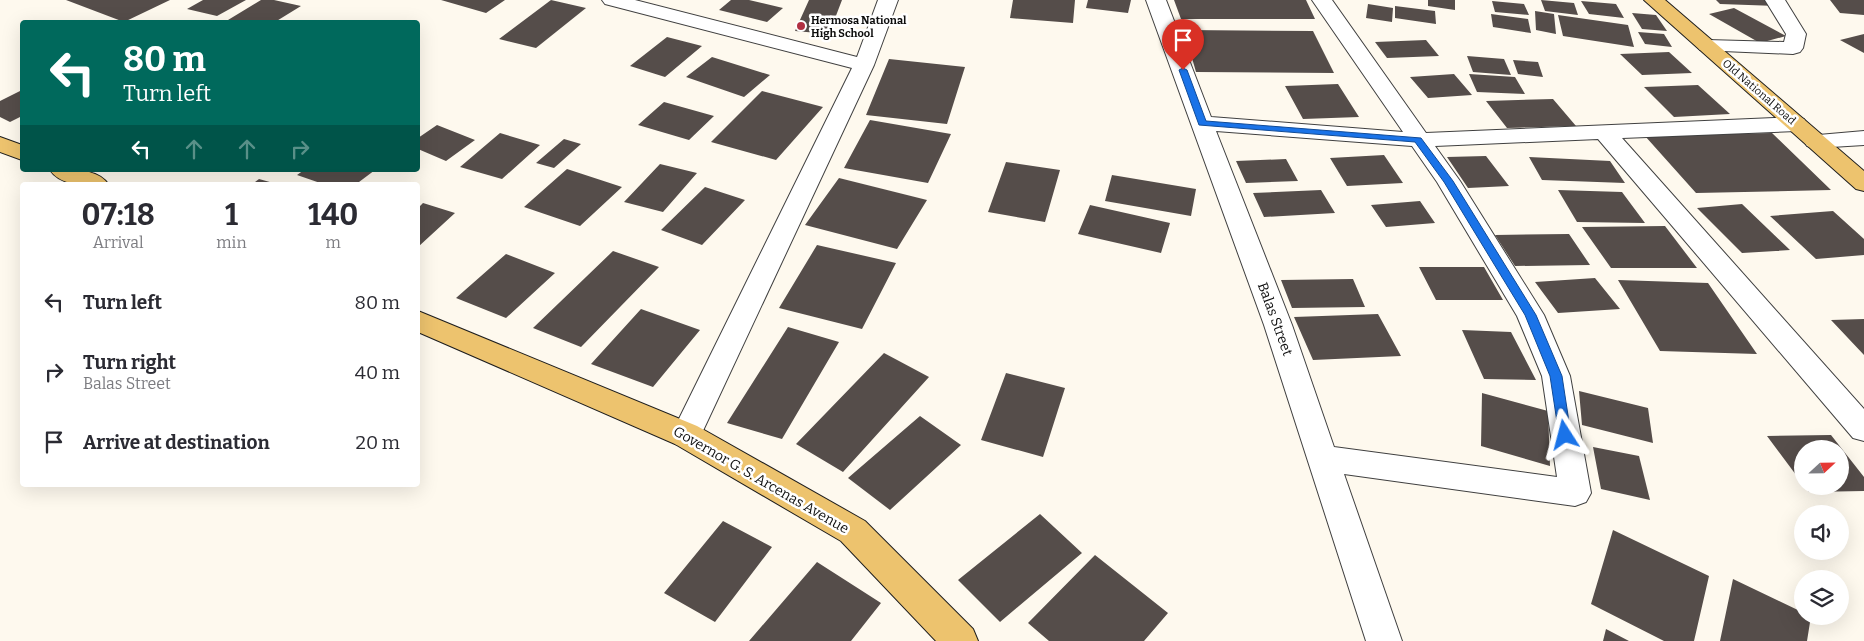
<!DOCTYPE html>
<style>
body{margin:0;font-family:Bitter,serif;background:#f7f7f7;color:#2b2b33;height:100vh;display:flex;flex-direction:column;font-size:19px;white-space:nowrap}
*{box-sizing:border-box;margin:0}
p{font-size:16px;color:#7c7c81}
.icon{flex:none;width:28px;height:28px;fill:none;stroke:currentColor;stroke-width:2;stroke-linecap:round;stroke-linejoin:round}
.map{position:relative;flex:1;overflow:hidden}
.panel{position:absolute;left:20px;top:182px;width:400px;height:305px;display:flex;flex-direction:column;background:#fff;border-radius:5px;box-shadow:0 5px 20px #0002}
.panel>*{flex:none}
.top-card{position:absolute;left:20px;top:20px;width:400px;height:152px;border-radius:5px;box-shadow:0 5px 20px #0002;background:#00695c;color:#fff;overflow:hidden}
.needle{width:32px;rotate:68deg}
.controls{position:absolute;left:1794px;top:440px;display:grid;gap:10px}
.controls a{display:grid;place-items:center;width:55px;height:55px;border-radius:50%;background:#fff;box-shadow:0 5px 20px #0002;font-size:25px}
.pin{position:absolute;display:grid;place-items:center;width:42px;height:42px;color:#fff;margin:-51px -21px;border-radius:50% 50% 50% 0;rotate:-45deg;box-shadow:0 0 5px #0007}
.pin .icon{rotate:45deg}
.me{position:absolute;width:55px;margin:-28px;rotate:351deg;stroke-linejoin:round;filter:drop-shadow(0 0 4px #0008)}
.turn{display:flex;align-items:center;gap:18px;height:105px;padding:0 20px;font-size:22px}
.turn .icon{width:65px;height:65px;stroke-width:2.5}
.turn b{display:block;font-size:35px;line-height:42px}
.lanes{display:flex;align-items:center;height:48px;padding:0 20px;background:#0003;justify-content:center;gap:25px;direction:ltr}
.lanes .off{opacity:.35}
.eta{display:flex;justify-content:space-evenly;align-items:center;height:85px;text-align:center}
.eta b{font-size:30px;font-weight:700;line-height:35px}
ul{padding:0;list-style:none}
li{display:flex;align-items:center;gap:15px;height:70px;padding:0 20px}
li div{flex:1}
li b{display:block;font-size:19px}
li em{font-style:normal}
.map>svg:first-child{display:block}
</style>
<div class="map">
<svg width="1864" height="641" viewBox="0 0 1864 641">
<rect width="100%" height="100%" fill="#fef9ee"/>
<!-- building -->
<path fill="#554d4a" d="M66,0H170L124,22Z
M203,0H246L217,16L187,9Z
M261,0H274L301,6L275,22H238L228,20Z
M441,0H505L486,13Z
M551,0L586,8L536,48L499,39Z
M731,0H749L783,8L767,22L719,10Z
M809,0H842L829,34L795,31Z
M1013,0H1075L1073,23L1010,18Z
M1088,0H1131L1128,13L1086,8Z
M1174,0H1306L1315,19H1181Z
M1428,0H1455V10L1428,6Z
M1541,0L1574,3L1578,15L1545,11Z
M1716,0H1771L1777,6L1720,4Z
M1830,0H1864V15L1840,13Z
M1492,1L1524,4L1529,15L1495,12Z
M1581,1L1616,4L1624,18L1589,14Z
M1368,4L1393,8L1392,22L1366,18Z
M1395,6L1435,11L1436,24L1395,18Z
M1734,8L1786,36L1760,43L1709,14Z
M1535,11L1554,14L1556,34L1536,30Z
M1632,13L1656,15L1667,31L1642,29Z
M1491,14L1528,19L1531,33L1493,27Z
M1558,15L1628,25L1634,47L1563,36Z
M1184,30L1313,31L1334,73L1196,72Z
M1638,32L1664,34L1672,47L1645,44Z
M1864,34V53L1840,40Z
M667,37L702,46L665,77L630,66Z
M1426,40L1439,56L1387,58L1375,42Z
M1669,52L1692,73L1642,75L1620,54Z
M1467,56L1504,59L1511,75L1473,72Z
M712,57L770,75L744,97L686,77Z
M889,59L965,67L947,124L866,115Z
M1513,60L1538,62L1543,77L1518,74Z
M1454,74L1472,95L1428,98L1410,77Z
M1469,74L1515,77L1525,94L1477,92Z
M1338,84L1359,117L1303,119L1285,86Z
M1698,85L1730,114L1674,117L1644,87Z
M22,90V116L10,122L0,117V101Z
M762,91L823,107L776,160L711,142Z
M1553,99L1576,126L1507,128L1486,101Z
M664,102L714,116L689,140L638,125Z
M870,120L951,134L928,183L844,168Z
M437,125L475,140L446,161L418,149V138Z
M500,133L540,145L502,179L460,167Z
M1772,133L1831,190L1696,193L1645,136Z
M564,139L581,144L554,168L536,163Z
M1384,155L1403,183L1347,186L1330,158Z
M1486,156L1509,186L1468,188L1447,157Z
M1529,157L1610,161L1625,183L1542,180Z
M1286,159L1298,181L1246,183L1236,161Z
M1006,162L1060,170L1045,222L988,212Z
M660,164L697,173L663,212L624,202Z
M567,169L622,187L580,226L524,207Z
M304,170H375L355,185H326L297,175Z
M1112,175L1196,189L1191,216L1105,201Z
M839,178L927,200L897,249L805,225Z
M259,179L277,184V185H251Z
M705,187L745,200L702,245L661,230Z
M1321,190L1335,213L1264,217L1253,193Z
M1558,190L1622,192L1645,223L1577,222Z
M1420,201L1435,223L1386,227L1371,205Z
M423,203L455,213L418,247V208Z
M1742,204L1790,250L1742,253L1697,208Z
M1090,205L1170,223L1161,253L1078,234Z
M1833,211L1864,239V255L1816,259L1770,216Z
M1665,226L1697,268H1611L1582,227Z
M1569,234L1590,265L1515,266L1495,235Z
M817,245L896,263L862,329L779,308Z
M613,251L659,267L581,347L533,328Z
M506,254L555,273L506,318L456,298Z
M1419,267H1484L1503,300H1436Z
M1595,278L1620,309L1558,313L1535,282Z
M1353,279L1365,307L1292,308L1281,280Z
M1618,280L1708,283L1757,354L1660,351Z
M641,309L700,330L653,387L591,364Z
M1378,314L1401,356L1313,360L1294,317Z
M1864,319V355L1831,320Z
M788,327L839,342L782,439L727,423Z
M1462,330L1511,332L1536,380L1484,379Z
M884,353L929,377L843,472L796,444Z
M1006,373L1065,388L1043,457L981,440Z
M1579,391L1648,408L1653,443L1582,425Z
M1482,393L1548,411L1550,466L1481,446Z
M920,416L961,445L890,510L848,478Z
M1831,435L1864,477V491L1809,492L1805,486H1840V449H1802V483L1767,436Z
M1593,447L1639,456L1650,500L1601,489Z
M1040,514L1082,553L1000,622L958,580Z
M723,521L772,547L715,622L664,593Z
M1613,530L1709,576L1694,641H1664L1591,604Z
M1095,555L1168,613L1144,641H1049L1028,623Z
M817,562L881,603L851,641H749Z
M1733,579L1802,612V616H1811L1807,641H1720Z
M1606,629L1629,641H1603Z"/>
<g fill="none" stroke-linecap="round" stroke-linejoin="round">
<defs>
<path id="minor" d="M602,0H635L857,57L878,0H898L874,65L701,435L697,444L686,447L675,444L671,435L852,68L605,4Z
M1146,0H1166L1211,117L1403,132L1312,0H1332L1426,133L1796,117L1804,119L1807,124L1804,129L1796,131L1622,138L1864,409V441L1853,438L1598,139L1435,146L1460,181L1544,315L1570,376L1591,493L1586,502L1575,506L1344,474L1402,641H1366L1264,325ZM1216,131L1412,146L1437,182L1517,316L1542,376L1557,477L1334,447L1292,325Z
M1765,0H1785L1806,34L1803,48L1800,52L1793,54L1700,50L1697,46L1700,42L1707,40L1784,42L1786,34Z
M1864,131V145L1815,148L1807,146L1804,141L1807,136Z"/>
<path id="major" d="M1644,0H1665L1864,171V191L1856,189Z
M0,137L22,145V160L0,152Z
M50,170C69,170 97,167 109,185C90,185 62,188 50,170Z
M418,311L697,426L865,521L973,629L978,641H936L841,541L675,444L418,332Z"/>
</defs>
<!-- minor casing -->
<use href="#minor" stroke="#404040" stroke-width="2"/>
<!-- major casing -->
<use href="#major" stroke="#1e1e1e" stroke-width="2"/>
<!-- minor -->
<use href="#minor" fill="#fff" fill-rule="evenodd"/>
<!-- major -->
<use href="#major" fill="#edc36e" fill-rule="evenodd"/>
</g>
<!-- route -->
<path fill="#1a73e8" stroke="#114b97" d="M1183,68L1187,70L1206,121L1421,138L1453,181L1536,315L1562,376L1571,435L1570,438H1561L1559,435L1550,376L1525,315L1444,182L1415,142L1199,125L1179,70Z"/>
<!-- markers -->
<circle fill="#b13042" stroke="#fff" stroke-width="2" cx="801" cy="26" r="5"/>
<g text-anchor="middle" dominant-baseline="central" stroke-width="5" stroke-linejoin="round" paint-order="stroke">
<!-- far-poi labels -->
<g font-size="11" font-weight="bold" fill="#0d0d0d" stroke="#fff" text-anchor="start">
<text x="811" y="20">Hermosa National<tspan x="811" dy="13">High School</tspan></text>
</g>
<!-- far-street labels -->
<g font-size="11" fill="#0d0d0d" stroke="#fff">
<text transform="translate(1759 92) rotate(41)">Old National Road</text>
</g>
<!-- street labels -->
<g font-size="14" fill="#0d0d0d" stroke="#fff">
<text transform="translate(1275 319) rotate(70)">Balas Street</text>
<text transform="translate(761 480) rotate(30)">Governor G. S. Arcenas Avenue</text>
</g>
</g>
</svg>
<div class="controls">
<a><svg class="needle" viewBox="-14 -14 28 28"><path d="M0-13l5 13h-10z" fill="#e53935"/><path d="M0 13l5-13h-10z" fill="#7c7c81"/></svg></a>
<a><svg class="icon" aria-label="sound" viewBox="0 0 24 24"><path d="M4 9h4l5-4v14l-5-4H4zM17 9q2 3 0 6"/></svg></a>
<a><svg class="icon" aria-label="layers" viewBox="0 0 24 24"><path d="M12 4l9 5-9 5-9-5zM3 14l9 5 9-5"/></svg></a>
</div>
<div class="pin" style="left:1183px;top:70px;background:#d93025"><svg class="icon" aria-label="arrive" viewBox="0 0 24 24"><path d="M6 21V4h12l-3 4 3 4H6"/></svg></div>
<svg class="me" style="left:1565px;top:435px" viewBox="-20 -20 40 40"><path d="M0-17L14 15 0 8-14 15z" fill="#1a73e8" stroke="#fff" stroke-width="4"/></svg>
<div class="top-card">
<div class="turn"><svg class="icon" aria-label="left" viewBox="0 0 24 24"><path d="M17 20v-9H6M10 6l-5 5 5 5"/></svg><div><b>80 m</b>Turn left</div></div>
<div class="lanes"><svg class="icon" aria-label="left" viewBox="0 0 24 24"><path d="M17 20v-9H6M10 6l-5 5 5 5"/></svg><svg class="icon off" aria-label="ahead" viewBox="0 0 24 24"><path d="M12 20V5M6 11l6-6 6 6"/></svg><svg class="icon off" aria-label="ahead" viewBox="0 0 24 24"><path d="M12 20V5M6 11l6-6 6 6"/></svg><svg class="icon off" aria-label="right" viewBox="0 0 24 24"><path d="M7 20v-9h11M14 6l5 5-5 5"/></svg></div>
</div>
<section class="panel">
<div class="eta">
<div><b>07:18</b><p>Arrival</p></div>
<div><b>1</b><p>min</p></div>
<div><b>140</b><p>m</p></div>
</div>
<ul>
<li><svg class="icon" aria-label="left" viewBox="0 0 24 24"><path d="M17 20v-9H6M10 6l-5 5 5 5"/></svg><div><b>Turn left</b></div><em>80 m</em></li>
<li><svg class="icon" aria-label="right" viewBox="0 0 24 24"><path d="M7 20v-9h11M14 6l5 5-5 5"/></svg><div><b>Turn right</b><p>Balas Street</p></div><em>40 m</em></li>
<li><svg class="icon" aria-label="arrive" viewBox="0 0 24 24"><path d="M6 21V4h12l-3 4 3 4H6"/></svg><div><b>Arrive at destination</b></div><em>20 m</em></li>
</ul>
</section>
</div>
